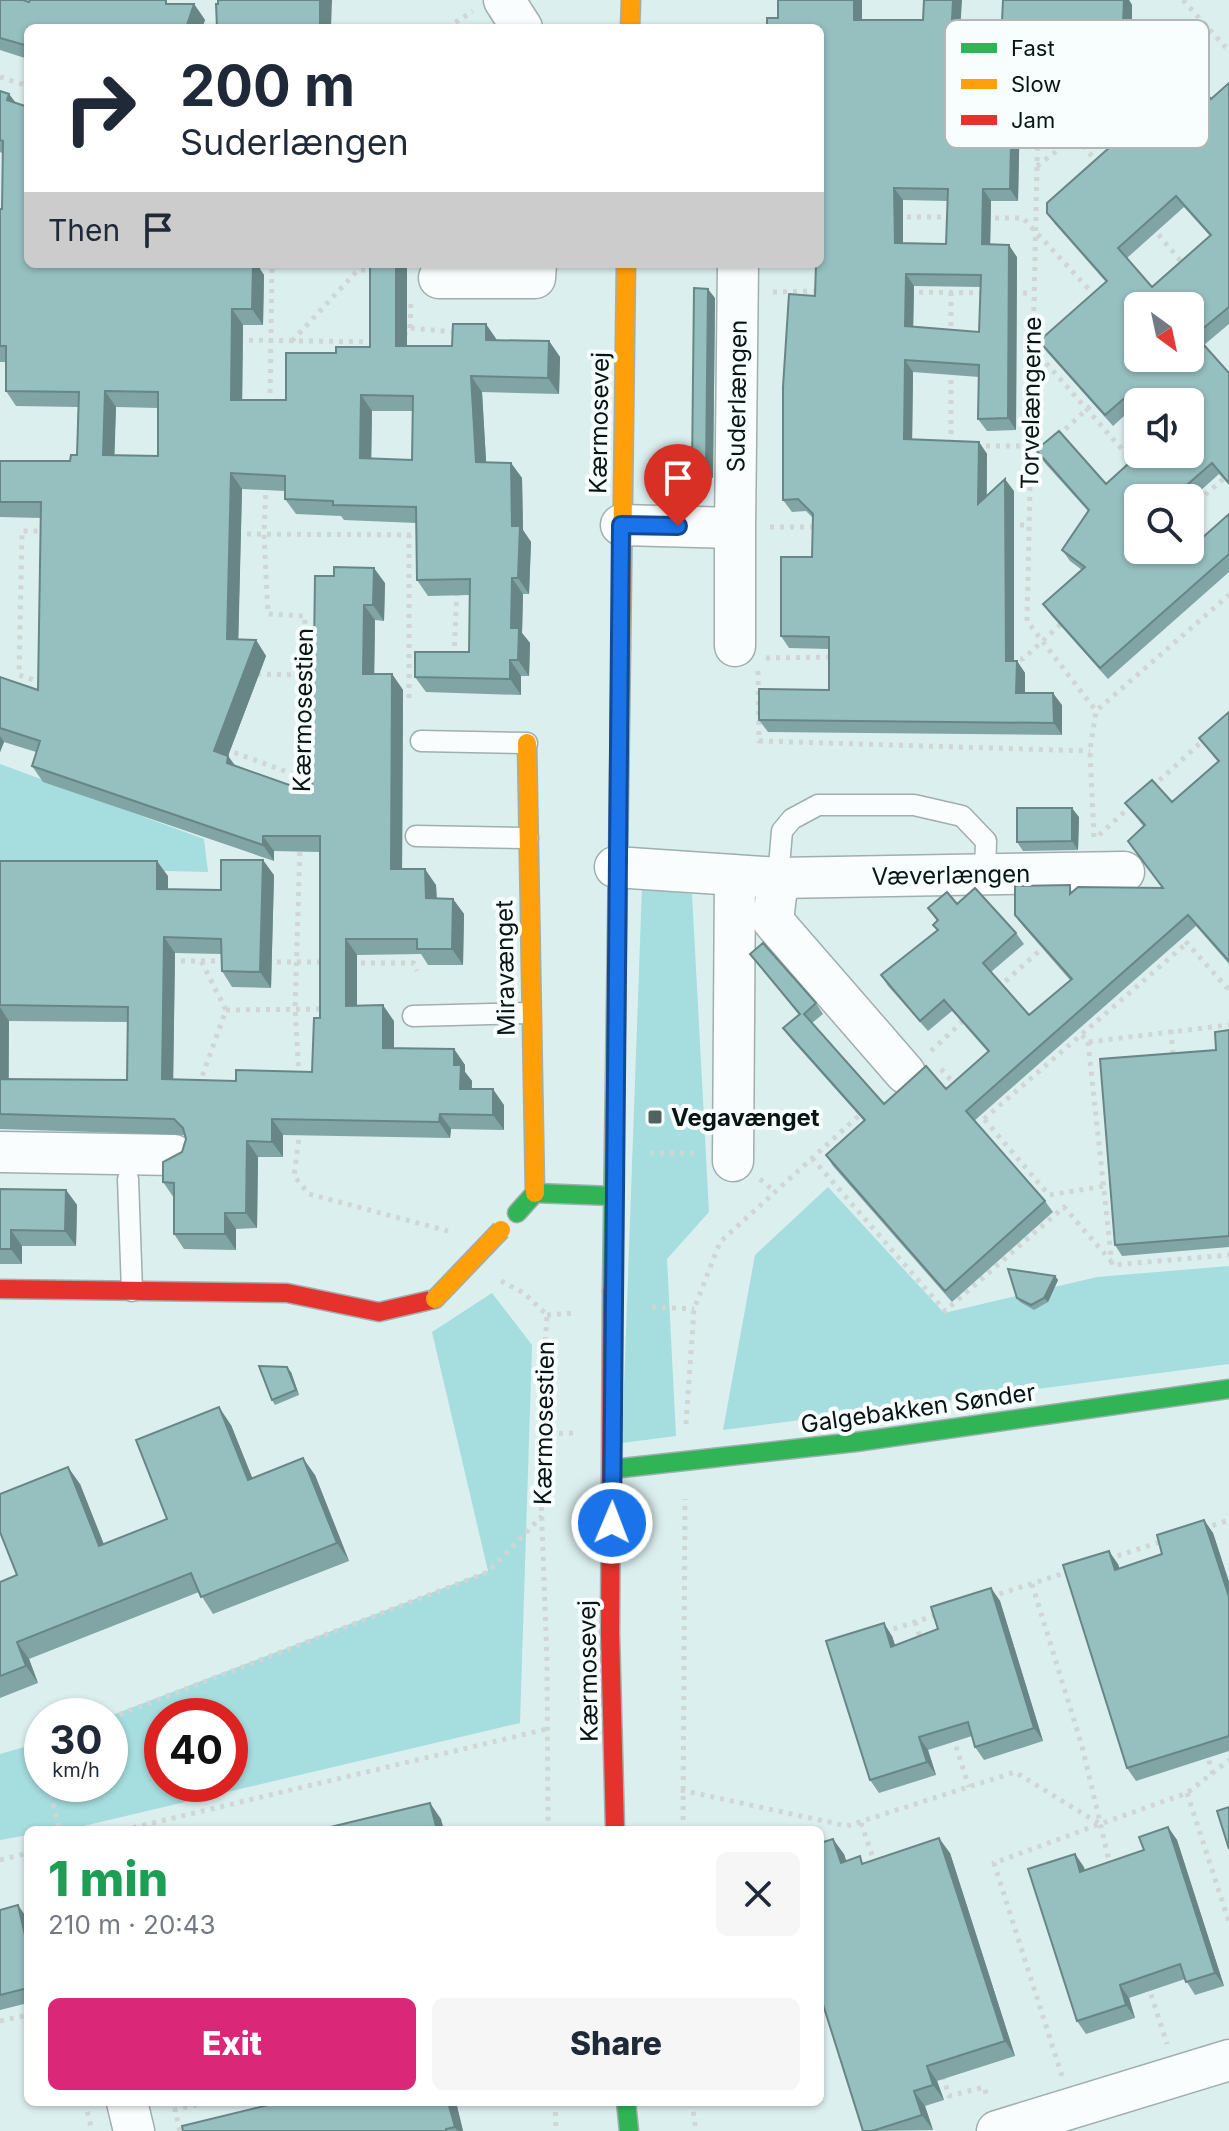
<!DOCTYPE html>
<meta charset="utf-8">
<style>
body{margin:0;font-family:Inter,sans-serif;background:#f6f6f7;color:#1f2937;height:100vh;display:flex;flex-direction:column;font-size:30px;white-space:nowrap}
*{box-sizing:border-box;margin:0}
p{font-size:26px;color:#747a83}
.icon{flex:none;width:44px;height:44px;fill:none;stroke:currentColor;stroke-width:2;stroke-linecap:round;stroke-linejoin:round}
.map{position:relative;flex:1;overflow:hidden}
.panel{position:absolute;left:24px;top:1826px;width:800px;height:280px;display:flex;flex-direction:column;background:#fff;border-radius:12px;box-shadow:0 2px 6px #0004}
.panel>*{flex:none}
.hud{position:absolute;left:24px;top:24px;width:800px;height:244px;border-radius:12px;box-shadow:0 2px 6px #0004;background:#fff;color:#1f2937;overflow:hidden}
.needle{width:52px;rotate:147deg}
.fabs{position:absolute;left:1124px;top:292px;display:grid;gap:16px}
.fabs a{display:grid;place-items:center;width:80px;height:80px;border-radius:12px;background:#fff;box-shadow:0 2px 6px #0004;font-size:40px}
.speed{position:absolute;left:24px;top:1698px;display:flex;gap:16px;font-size:40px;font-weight:700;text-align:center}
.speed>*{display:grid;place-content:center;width:104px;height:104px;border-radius:50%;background:#fff;box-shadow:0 2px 6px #0004;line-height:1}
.speed small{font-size:20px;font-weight:400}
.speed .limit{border:12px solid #d22;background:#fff;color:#111}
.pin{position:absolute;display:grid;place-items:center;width:68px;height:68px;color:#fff;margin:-82px -34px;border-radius:50% 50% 50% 0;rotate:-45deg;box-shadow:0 0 8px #0007}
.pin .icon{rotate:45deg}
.me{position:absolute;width:88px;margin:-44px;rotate:1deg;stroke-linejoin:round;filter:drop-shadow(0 0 6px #0008)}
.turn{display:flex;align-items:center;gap:28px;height:168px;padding:0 24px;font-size:36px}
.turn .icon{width:104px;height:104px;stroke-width:2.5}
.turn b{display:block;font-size:56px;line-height:68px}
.then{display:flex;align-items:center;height:76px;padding:0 24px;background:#0003;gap:16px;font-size:30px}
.round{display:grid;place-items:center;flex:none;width:84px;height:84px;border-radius:12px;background:#f6f6f7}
.head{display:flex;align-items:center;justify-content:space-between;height:136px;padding:0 24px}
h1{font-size:48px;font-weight:800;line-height:60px;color:#1e9e55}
.cta{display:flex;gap:16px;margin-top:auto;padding:16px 24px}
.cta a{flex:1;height:92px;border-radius:12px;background:#db2777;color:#fff;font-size:32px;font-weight:800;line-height:92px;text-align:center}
.cta a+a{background:#f6f6f7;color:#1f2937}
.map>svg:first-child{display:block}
</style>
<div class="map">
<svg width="1229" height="2131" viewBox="0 0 1229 2131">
<rect width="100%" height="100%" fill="#dcefef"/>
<!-- green -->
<path fill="#a6ddde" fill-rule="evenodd" d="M0,764L204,839L208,872L0,867Z
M642,887L692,894L709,1212L667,1259L676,1436L622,1443Z
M828,1187L944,1313L1097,1277L1229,1266V1364L723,1430L755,1255Z
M492,1293L532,1345L520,1723L75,1828L28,1830V1835L0,1840V1754L42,1742V1784H110V1716L488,1571L432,1332ZM162,1716H230V1784H162Z"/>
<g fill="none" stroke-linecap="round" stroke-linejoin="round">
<defs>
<path id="lane" d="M421,741L527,743
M416,836L528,838
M778,878L782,831L792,819L818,805H914L962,816L986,841L985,874
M413,1016L530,1013
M128,1179L132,1291"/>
<path id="street" d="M504,0L522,28
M439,278H535L536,264
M621,525L735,528L738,264
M735,646V528
M615,867L778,878L773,921L905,1073
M778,878L1124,872
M0,1152L174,1155
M733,1161L735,875
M127,2102L134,2131
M997,2131L1229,2060"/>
<path id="fast" d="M517,1213L535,1193L613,1196
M612,1291L621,648
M613,1469L856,1442L1229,1389
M626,2102L629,2131"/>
<path id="slow" d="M630,28L631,0
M621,648L626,264
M527,743L535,1193"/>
<path id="jam" d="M0,1289L287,1293L379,1312L435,1299
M612,1291L610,1633L615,1830"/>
</defs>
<!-- lane casing -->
<use href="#lane" stroke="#a0aeae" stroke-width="23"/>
<!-- street casing -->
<use href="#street" stroke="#a0aeae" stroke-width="43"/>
<!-- fast casing -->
<use href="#fast" stroke="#a0aeae" stroke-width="21"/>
<!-- slow casing -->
<use href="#slow" stroke="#a0aeae" stroke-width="21"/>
<!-- jam casing -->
<use href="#jam" stroke="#a0aeae" stroke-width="21"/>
<!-- path -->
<path stroke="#d0d6d6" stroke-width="5" stroke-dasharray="4 6" stroke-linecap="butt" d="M1183,0L1229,51
M447,28L473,11
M1018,76L1127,77L1157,110
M0,77L28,86
M1039,77L1027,621L1096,711
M1090,78L1112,109
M1076,138L1099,164
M1037,166L1137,89L1208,28
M897,217H951
M985,218H1023L1097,298
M1152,227L1184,265
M773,292L819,291
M909,292L987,293
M1013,293H1032
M410,328L411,301
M404,335L410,328L454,332L465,324
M951,336V292
M239,340L377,342
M292,341L358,270H375
M1033,348L1135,464
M270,403L272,264
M1058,436L1098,399
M951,444V370
M976,446H1031
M266,485L264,534L268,614L305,616L301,796
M1190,508L1229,474
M1010,525H1029
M770,527H816
M237,534L423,535
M454,656L457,590
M766,658L832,657
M1010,659H1023L1062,623
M758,671L759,741L1090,751
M257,674L304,675
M42,683L19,675L22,531H47
M409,698V535
M225,749L301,777
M1152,787L1207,737
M1099,835L1133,804
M1094,837L1090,751L1096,711L1229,595
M1179,934L1229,990
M171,961H225
M267,962H325
M351,963H414L417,971
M998,988L1047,944
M226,1010L325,1009
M1171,1030L1173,1056
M1082,1035L1088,1042L1229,1025
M1088,1042L1112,1265L1229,1255
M931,1051L964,1020
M941,1069L956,1086
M299,1076L295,1009L300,846
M199,1085L226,1010L201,961
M978,1112L1049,1195L1117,1184
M984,1119L1187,943
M300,1130L294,1176L309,1194L448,1231
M650,1153H700
M812,1158L945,1311L1064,1207L1111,1261
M760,1179L775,1192
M501,1281L524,1293L547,1315L539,1441L547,1661L548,1830
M652,1307L694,1309
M547,1315L574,1313
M686,1424L694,1309L720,1242L864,1111
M539,1434L574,1433
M1203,1529L1229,1520
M1108,1559L1163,1541
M1032,1584L1082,1746L1110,1865
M990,1597L1068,1572
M915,1622L921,1640
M884,1632L939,1614
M110,1718L488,1572L542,1516
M953,1737L969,1787
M1206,1751L1213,1774
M49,1784L59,1830
M681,1790L847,1826L1015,1772L1100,1824L1187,1793L1229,1760
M1187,1793L1229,1922
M861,1823L875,1864
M123,1830L547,1729
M683,1830L685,1499
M0,1860L28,1853
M1148,1985L1167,2044
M0,2021L28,2015
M943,2076L949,2096L984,2087L988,2099
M1062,2076L994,1863L1100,1824
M85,2102L92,2131
M173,2102L175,2110
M555,2102L556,2131
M692,2102L696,2131
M180,2131L175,2110L209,2102"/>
<!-- lane -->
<use href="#lane" stroke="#fafdfd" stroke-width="20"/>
<!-- street -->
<use href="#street" stroke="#fafdfd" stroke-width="40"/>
<!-- fast -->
<use href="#fast" stroke="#30b455" stroke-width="18"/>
<!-- slow -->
<use href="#slow" stroke="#ff9f0a" stroke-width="18"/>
<!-- jam -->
<use href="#jam" stroke="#e5322d" stroke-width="18"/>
<defs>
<path id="slow-bridge" d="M435,1299L501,1230"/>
</defs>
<!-- slow-bridge casing -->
<use href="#slow-bridge" stroke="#a0aeae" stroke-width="21" stroke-linecap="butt"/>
<!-- slow-bridge -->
<use href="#slow-bridge" stroke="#ff9f0a" stroke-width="18"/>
</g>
<!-- wall -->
<path fill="#81a4a4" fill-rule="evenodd" d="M0,0L29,2L194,4L205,20L202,28H28V59L0,50Z
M778,0H862V20L1002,21L1003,0H1129L1132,5V23L1144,35L1143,65L1021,63L1018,201H991L990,244L1017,257L1016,430L987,431L978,419L979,377L913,372L912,439L979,442L987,454V496L1014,491V661H1017L1025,673V693L1062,705V735L768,732L759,720L829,690V649L789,648L781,636L812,557L813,518L806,511L792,512L783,500L815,296L820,28L778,18ZM903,200L948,201L946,244L903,243ZM914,286L981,287L979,332L913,326Z
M1229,83V324L1204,345L1229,373V485L1219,474L1190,500V498H1138L1202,538L1229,514V572L1108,679L1051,615L1043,604L1082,570L1070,561L1062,550L1088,511L1044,462L1036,450L1106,484L1190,454L1138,402V411L1134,407L1113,426L1047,352L1039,341L1106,282L1055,224L1047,213L1194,97L1211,99ZM1184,207L1210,236L1152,287L1127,258Z
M0,91L9,94L16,103L28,264H134V267L260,269L264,275L263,325H243L242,400H286L336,353L370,347V264H407V346H452L497,340L549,341L560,357L559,394L482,392L486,462L511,463L522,478L523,530L531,542L529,594H523L522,633L530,643L529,676H521V695L426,692L415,677L469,652L470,595L428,596L417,580L416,523L344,520L341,516L296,514L285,499V491L242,489L238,640H256L266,656L228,756L235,765L312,793L315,576L385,583L384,621L375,620L374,674H392L403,690L402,869L436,885L437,898L453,899L464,914L463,965H428L421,954L357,955V1006L394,1021V1049H454L465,1065V1072L472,1081V1089L504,1105V1130L451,1129L450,1138L283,1135V1157H258L257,1228L236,1229V1250L184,1249L174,1234V1198L163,1182L182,1152L186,1139L185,1135L0,1129V861L168,876V889L221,890L274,875L271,988L232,987L222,971V954L175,953L173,1079L236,1081L312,1072L320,1018V852L274,851V861L43,782L32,766L36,752L4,742L0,752V677L38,690L41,518L0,517V461H70L77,455L78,407L16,406L6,391V362H0V209H2V153L0,152ZM116,407L158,408V456L114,455ZM372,411H413L412,460L371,459ZM9,1021L128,1022L127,1080L9,1079Z
M715,298L713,478H698L692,469Z
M1229,712V964L1196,926L974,1121L1045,1201L1053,1212L952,1302L833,1166L826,1155L864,1121L791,1039L783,1028L799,1015L750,954L816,1003L823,1014L812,1023L884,1104L946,1089L988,1052L952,1011L928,1031L888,986L881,975L937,930L933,925L937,921L928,908L957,904L1016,933L1024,944L991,972L1029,1015L1070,980L1023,926L1015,915L1074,890L1162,888L1144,827L1125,803L1172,802L1218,762L1199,738Z
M1079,817L1078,850L1023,851L1017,842Z
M1229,1030V1247L1122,1256L1115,1245L1216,1050Z
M0,1189L66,1190L77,1205L76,1246H22V1264H0Z
M1055,1276L1058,1280L1048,1302L1034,1310L1020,1302L1017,1298Z
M291,1372L299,1395L275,1405L272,1400Z
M231,1425L252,1478L315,1475L349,1561L213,1614L199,1592L29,1659L38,1683L0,1698V1582L17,1575L80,1484L104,1544L167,1519Z
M1204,1520L1213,1533L1229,1582V1751L1136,1781L1127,1768L1118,1564L1119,1568L1162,1554Z
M991,1588L1000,1601L1043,1741L984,1760L975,1747L972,1736L928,1750L936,1775L879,1793L870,1780L892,1636L895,1645L938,1629Z
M1168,1827L1177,1840L1224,1986L1195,1995L1185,1979L1129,1998L1135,2018L1086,2034L1077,2021L1075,1854L1085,1870L1144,1850Z
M950,1853L1015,2056L937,2081L944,2100L925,2106L933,2130L863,2131L844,1854L846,1861L865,1863Z
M0,1910L27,1918L28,1923V2003L0,2010Z
M281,2102H456L463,2131H183Z"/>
<!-- shaded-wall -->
<path fill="#698686" d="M320,0H332L331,28H320Z
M854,0H862V31L854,20Z
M953,0H962L960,32L952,20Z
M1124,0H1129L1132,5V35L1123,23Z
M194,4L205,20L202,28H186Z
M1136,23L1144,35L1143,65L1135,53Z
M1013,52L1021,63L1018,201L1010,189Z
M9,94L20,109L7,100Z
M894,188L903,200V255L895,243Z
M983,189L991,201L990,256L982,244Z
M1009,245L1017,257L1016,430L1008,418Z
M123,264H134V282L123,267Z
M253,264H261L260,269L264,275L263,325L252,309Z
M396,264H407V362L396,346Z
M906,274L914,286L913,338L905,326Z
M708,289L715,298L713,478L706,469Z
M232,309L243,325L242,415L231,400Z
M486,324L497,340H486Z
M549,341L560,357L559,394L548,378Z
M905,360L913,372L912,450L904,439Z
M471,376L482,392L487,477L476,462Z
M105,391L116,407L114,471L103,455Z
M361,395L372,411L371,474L360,458Z
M979,442L987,454L986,516L978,504Z
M511,463L522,478L523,530L531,542L529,594L518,578L512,526Z
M231,473L242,489L238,655L227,639Z
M1005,479L1014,491V673L1006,661Z
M374,568L385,583L384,621L373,605Z
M512,578L523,594L522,633L530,643L529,676L518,660L511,628Z
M364,605L375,620L374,690L363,674Z
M256,640L266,656L228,756L239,772L214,751Z
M510,660L521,676V695L510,679Z
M1017,661L1025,673V705L1016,693Z
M392,674L403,690L402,885L391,869Z
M1053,693L1062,705V735L1054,723Z
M0,736L4,742L0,752Z
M1072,808L1079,817L1078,850L1072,841Z
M263,836L274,851V861L263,845Z
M263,860L274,875L271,988L260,972Z
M157,861L168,876V904L157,889Z
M425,869L436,885L437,914L426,898Z
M453,899L464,914L463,965L452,949Z
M164,937L175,953L173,1094L162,1079Z
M346,939L357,955V1021L346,1006Z
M383,1005L394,1021V1064L383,1048Z
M0,1007L9,1021L8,1094L0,1082Z
M454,1049L465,1065V1072L472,1081L471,1105L460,1089L454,1065Z
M493,1089L504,1105V1130L493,1115Z
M440,1114L451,1129L450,1138L439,1122Z
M272,1119L283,1135V1157L272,1142Z
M247,1141L258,1157L257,1228L246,1213Z
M66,1190L77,1205L76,1246L65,1231Z
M225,1213L236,1229V1250L225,1234Z
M11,1230L22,1246V1264L11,1249Z
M1055,1276L1058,1280L1048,1302L1044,1298Z
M287,1367L291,1372L299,1395L296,1390Z
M219,1407L231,1425L260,1497L248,1480Z
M303,1458L315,1475L349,1561L337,1543Z
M68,1467L80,1484L111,1563L99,1546Z
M1204,1520L1213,1533L1229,1582V1597Z
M1109,1551L1118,1564L1124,1583L1115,1570Z
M991,1588L1000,1601L1043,1741L1034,1728Z
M884,1623L892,1636L900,1660L891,1647Z
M17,1642L29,1659L38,1683L26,1666Z
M919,1737L928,1750L936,1775L927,1762Z
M430,1803L441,1819L444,1830H437Z
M1168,1827L1177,1840L1224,1986L1215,1973Z
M939,1838L950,1853L1015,2056L1005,2041Z
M833,1839L844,1854L852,1878L841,1863Z
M1075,1854L1084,1867L1089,1885L1080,1872Z
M18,1905L27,1918L28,1923V1948Z
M1120,1985L1129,1998L1135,2018L1126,2005Z
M927,2066L937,2081L944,2100L933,2085Z
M914,2091L925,2106L933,2130L922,2115Z
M448,2102H456L463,2131H457L455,2127Z"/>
<!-- building -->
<path fill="#96bfbf" stroke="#698686" stroke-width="2" fill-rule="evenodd" d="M0,0H23L29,2L30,0H166V4H194L186,28H28V46L0,38Z
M218,0H320V28H217L216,4H218Z
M778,0H854V20H923L924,0H953L952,20L1002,21L1003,0H1124L1123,23H1136L1135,53L1013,52L1010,189H983L982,244L1009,245L1008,418L978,419L979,365L905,360L904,439L979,442L978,504L1005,479L1006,661H1017L1016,693H1053L1054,723L759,720V689L829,690V637L781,636V557H812L813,514L798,499L783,500V387L789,294L815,296L816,264H820V28H767V18H778ZM894,188L948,189L946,244L895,243ZM906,274L981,275L979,332L905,326Z
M1182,83L1194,97L1203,90L1211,99L1229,83V307L1195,335L1229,373V483L1212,463L1172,498H1138V550H1190V524L1202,538L1229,514V554L1100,668L1043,604L1085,567L1062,550L1089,510L1036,450L1059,431L1106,484L1139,454H1190V402H1138V408L1127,396L1105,415L1039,341L1107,281L1047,213V203ZM1176,196L1211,235L1152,287L1118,248ZM1138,306H1190V358H1138Z
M0,91L9,94L7,100L28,107V264H123V267L216,266L215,264H253L252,309H232L231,400H286V353H336V347H370V264H396V346H452L453,324H486V340L549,341L548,378L471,376L476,462L511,463L512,526H520L518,578H512L511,628H519L518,660H510V679L415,677V652H469L470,579L417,580L416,507L333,505V501L285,499V476L231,473L227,639L256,640L214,751L228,756L227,763L312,793L315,576H334V567L374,568L373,605H364L363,674H392L391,869H425L426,898L453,899L452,949H417V939H346V1006L383,1005V1048L454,1049V1065H461L460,1089H493V1115L440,1114L439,1122L272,1119V1142L247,1141L246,1213H225V1234H174V1183L163,1182V1162L182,1152L186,1139L183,1128L174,1119L0,1114V1079L127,1080L128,1007L0,1005V861H157V889L221,890V860H263L260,972L222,971L221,939L164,937L162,1079L236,1081V1070L312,1072L314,1018H320V836H263V845L32,766L40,741L0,728V677L38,690L41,502H0V461H70L71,455H77L79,392L6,391V346H0V209H2L3,141L0,140ZM105,391L158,392V456L103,455ZM361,395L413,396L412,460L360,458Z
M694,288L708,289L706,469H692Z
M1229,712V961L1188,915L966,1111L1045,1201L945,1291L826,1155L865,1120L783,1028L800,1014L750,954L763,943L816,1003L804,1014L884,1104L926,1066L946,1089L989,1051L944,1000L920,1021L881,975L938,930L933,925L938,920L928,908L947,892L957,904L975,888L1016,933L983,963L1029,1015L1072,979L1015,915V886L1070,885V894L1078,887L1163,888L1128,841L1145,825L1125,803L1152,780L1172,802L1219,761L1199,738Z
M1017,808H1072V841L1017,842Z
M1229,1030V1236L1115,1245L1100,1059L1216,1050L1215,1032Z
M0,1189L66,1190L65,1231L11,1230V1249H0Z
M1008,1269L1055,1276L1044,1298L1031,1305L1017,1298Z
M259,1366L287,1367L296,1390L272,1400Z
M219,1407L248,1480L303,1458L337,1543L201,1597L191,1573L17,1642L26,1666L0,1676V1582L17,1575L0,1532V1494L68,1467L99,1546L167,1519L136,1440Z
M1204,1520L1229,1597V1736L1127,1768L1063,1565L1109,1551L1115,1570L1162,1554L1157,1535Z
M991,1588L1034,1728L975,1747L968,1722L919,1737L927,1762L870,1780L826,1641L884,1623L891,1647L938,1629L931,1607Z
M430,1803L437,1830H318Z
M1229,1807V1849L1217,1811Z
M1168,1827L1215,1973L1186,1982L1180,1964L1120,1985L1126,2005L1077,2021L1028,1869L1075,1854L1080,1872L1144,1850L1139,1837Z
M939,1838L1005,2041L927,2066L933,2085L914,2091L922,2115L872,2131H863L820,1995V1843L833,1839L841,1863L860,1856L862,1864Z
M18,1905L28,1948V1971L25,1972L28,1981V1988L0,1995V1910Z
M281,2102H448L455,2127L446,2129V2131H183L182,2126Z"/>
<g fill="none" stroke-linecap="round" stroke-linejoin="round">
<defs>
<path id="route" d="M612,1523L621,525L678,526"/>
</defs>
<!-- route casing -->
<use href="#route" stroke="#114b97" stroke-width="20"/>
<!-- route -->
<use href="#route" stroke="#1a73e8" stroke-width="14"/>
</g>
<!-- markers -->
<rect fill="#526161" stroke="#f7fefd" stroke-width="3" x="647" y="1109" width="16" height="16" rx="4"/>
<g text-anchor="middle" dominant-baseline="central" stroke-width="8" stroke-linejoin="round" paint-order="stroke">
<!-- street labels -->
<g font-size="24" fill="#081515" stroke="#f7fefd">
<text transform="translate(737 396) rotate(-89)">Suderlængen</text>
<text transform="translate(1031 403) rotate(-89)">Torvelængerne</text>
<text transform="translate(599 423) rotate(-89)">Kærmosevej</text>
<text transform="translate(303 710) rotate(-89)">Kærmosestien</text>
<text transform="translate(951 875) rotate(-1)">Væverlængen</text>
<text transform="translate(505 968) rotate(-91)">Miravænget</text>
<text transform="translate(918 1408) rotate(-8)">Galgebakken Sønder</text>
<text transform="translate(544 1423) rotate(-89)">Kærmosestien</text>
<text transform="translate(588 1671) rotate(-91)">Kærmosevej</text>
</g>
<!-- poi labels -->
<g font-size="24" font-weight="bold" fill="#081515" stroke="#f7fefd" text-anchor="start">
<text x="671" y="1117">Vegavænget</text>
</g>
</g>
<!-- legend -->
<rect x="945" y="20" width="264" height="128" rx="12" fill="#f7fefd" stroke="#afb8b7" stroke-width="2"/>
<rect x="961" y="43" width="36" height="10" fill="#30b455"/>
<rect x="961" y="79" width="36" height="10" fill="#ff9f0a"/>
<rect x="961" y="115" width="36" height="10" fill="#e5322d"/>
<g font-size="22" fill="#081515">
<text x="1011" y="56">Fast</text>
<text x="1011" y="92">Slow</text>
<text x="1011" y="128">Jam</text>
</g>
</svg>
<div class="fabs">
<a><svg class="needle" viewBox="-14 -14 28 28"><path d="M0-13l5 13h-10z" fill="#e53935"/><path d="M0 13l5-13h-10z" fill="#747a83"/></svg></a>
<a><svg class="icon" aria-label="sound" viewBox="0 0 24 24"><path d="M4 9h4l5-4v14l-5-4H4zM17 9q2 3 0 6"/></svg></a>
<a><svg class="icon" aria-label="search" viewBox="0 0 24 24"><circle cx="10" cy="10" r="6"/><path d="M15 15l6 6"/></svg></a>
</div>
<div class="speed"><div>30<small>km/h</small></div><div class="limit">40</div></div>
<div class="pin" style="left:678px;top:526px;background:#d93025"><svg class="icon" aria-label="arrive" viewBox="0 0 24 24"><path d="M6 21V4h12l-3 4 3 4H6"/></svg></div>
<svg class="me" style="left:612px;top:1523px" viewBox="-20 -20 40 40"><circle r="17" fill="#1a73e8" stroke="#fff" stroke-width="3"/><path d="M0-11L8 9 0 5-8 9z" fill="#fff"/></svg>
<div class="hud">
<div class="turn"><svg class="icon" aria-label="right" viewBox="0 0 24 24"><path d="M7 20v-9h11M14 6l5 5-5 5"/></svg><div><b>200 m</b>Suderlængen</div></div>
<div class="then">Then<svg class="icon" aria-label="arrive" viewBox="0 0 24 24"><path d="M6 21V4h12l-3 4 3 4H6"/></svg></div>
</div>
<section class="panel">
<div class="head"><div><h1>1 min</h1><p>210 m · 20:43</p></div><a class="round"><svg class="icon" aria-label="close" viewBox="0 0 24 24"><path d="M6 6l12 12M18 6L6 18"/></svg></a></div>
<div class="cta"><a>Exit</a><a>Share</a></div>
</section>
</div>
